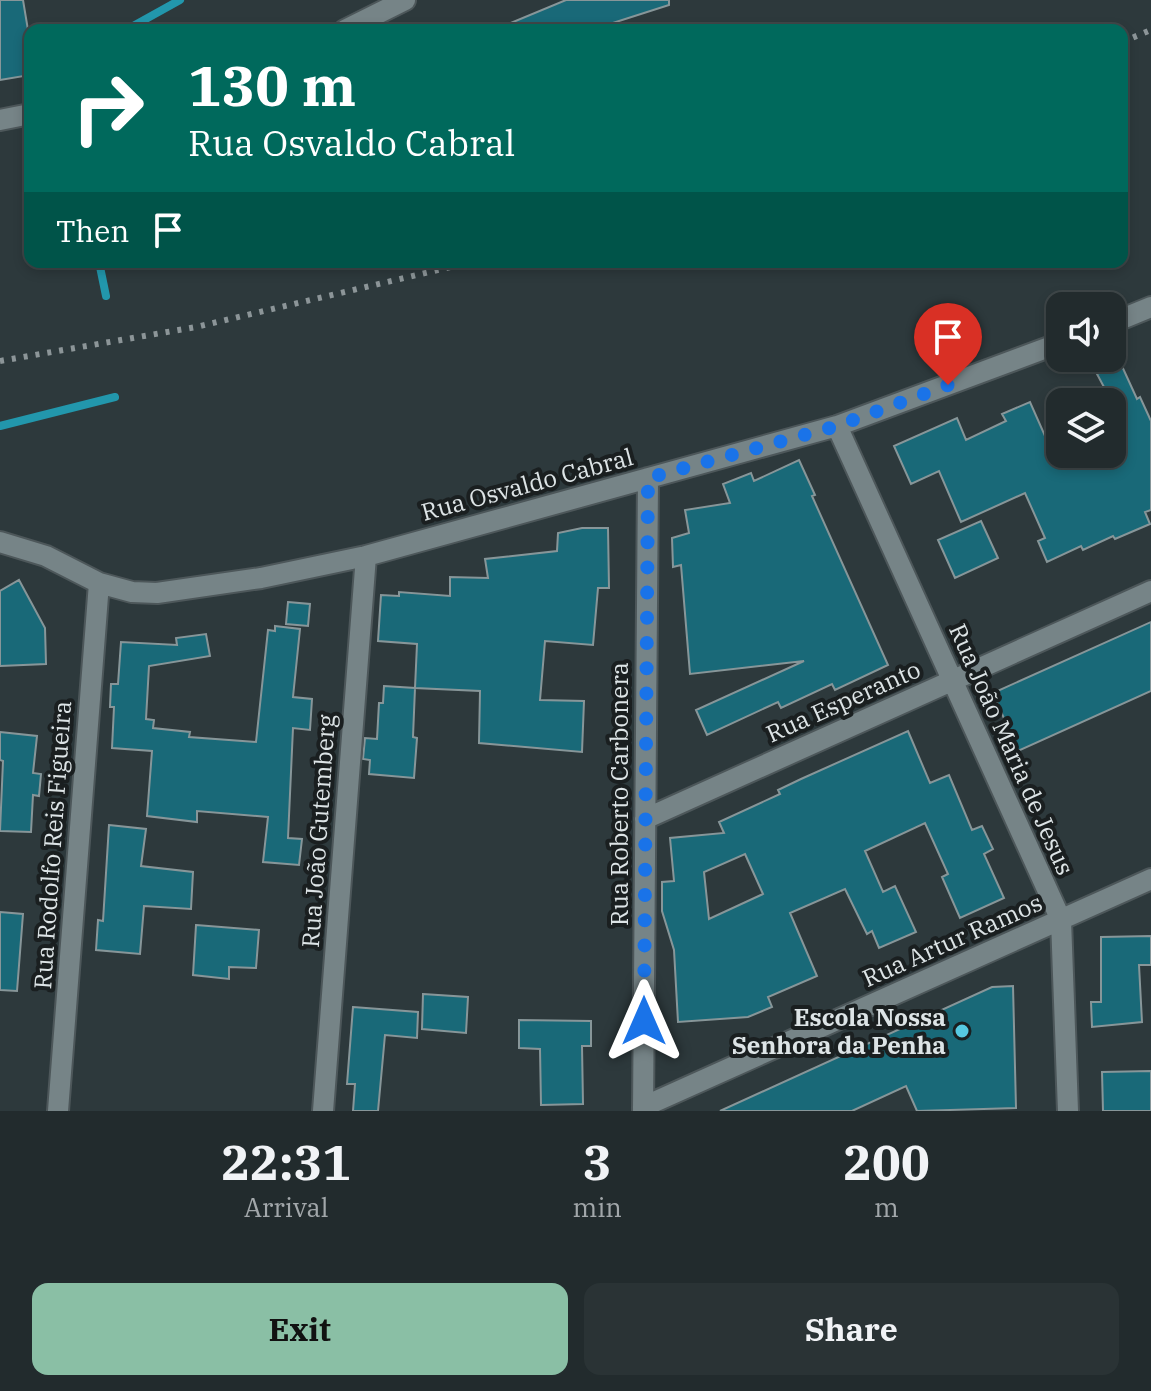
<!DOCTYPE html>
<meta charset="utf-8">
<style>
body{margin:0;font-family:"IBM Plex Serif",serif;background:#2a3335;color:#f1f3f6;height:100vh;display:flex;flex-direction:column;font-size:30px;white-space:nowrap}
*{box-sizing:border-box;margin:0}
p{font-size:26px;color:#a2a7aa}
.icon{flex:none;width:44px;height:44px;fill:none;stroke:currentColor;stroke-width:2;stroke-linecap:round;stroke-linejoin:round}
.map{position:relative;height:1111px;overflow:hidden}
.panel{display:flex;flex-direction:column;background:#222b2d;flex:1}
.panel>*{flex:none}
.guide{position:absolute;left:24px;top:24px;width:1104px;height:244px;border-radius:16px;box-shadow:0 4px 12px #0003,0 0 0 2px #3f4749;background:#00695c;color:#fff;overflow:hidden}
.tools{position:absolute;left:1046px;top:292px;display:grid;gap:16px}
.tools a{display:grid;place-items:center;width:80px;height:80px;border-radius:16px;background:#222b2d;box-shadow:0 4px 12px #0003,0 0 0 2px #3f4749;font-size:40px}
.pin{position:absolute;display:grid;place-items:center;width:68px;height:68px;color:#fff;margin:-82px -34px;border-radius:50% 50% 50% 0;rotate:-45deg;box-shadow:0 0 8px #0007}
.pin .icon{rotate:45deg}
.me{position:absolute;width:88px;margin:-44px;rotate:0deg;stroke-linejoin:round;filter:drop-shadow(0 0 6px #0008)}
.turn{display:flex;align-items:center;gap:28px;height:168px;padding:0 32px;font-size:36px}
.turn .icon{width:104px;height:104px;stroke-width:2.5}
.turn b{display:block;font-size:56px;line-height:68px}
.then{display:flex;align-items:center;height:76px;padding:0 32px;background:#0003;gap:16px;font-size:30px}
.eta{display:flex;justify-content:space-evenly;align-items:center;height:136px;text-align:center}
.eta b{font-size:48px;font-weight:700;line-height:56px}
.action{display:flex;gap:16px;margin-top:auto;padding:16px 32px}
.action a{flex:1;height:92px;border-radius:16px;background:#8abfa5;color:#111;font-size:32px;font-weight:700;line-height:92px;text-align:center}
.action a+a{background:#2a3335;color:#f1f3f6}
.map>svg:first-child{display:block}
</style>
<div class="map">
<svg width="1151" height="1111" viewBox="0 0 1151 1111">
<rect width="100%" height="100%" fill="#2d393c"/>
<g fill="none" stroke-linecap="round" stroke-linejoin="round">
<!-- stream -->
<path stroke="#2297ac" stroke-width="8" d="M126,30L180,0
M99,262L106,296
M0,426L115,397"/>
</g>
<!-- building -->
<path fill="#196978" stroke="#879699" stroke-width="2" fill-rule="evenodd" d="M0,0H23L30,42V75L0,80Z
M566,0H669V5L591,30H494Z
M1121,364L1137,399L1140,397L1151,421V510L1145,512L1150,524L1115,539L1113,536L1083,550L1081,546L1047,562L1038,541L1045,538L1025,493L961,522L939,471L911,484L894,446L957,418L966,440L1006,421L1002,414L1030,402L1053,454H1112V402L1097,374Z
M799,460L815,495L812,496L888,665L835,690L832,684L781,708L778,702L707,735L696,710L804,661L690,674L681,565L673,567L672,538L689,533L685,510L730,503L723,484L751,473L754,481Z
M981,521L998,558L955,578L938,540Z
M582,528H608L609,588H598L593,645L545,641L540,700L584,701L582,752L479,743L480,691L415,688L417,644L378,641L381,595L399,596V592L450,596V577L488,578L485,559L557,551L558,533Z
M19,580L45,628L46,664L0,666V591Z
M288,602L310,604L308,626L286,624Z
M1151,622V691L1018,751L993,693Z
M275,626L300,629L293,697L312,699L310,730L293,728L288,838L302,839L299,865L263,862L268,817L197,811V822L147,816L152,751L112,748L114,707H110L111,684H118L121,642L177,645L176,638L206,634L210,656L149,666L146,719L154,720L153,728L190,732L189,737L256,742L268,630L275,631Z
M384,686L415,688L413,737L417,738L414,778L369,774L370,760L363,759L365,738L377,739L379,703H383Z
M908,731L930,783L949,775L972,830L982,826L993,849L984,854L1004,898L960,918L942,877L948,874L925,823L865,851L883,892L895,886L916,932L879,948L872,931L867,934L845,889L790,913L817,976L768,997L772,1007L748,1017L678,1022L674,950L662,911V882L674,881L670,838L724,833L719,822L780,794L778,790L801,779ZM745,854L763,894L709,919L704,872Z
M0,732L37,736L33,773L41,774L39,796L33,795L31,832L0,831L3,761L0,760Z
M109,825L146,829L141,866L193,872L191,909L144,906L140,954L96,950L98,920L103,921Z
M0,912L23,914L17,991L0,990Z
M196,925L259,930L256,968L229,967V979L193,975Z
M1151,936V965H1139L1142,1022L1092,1027L1091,1002H1101V937Z
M1013,986L1016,1108L917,1111L906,1086L852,1111H720L992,987Z
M423,994L468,997L466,1033L422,1029Z
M353,1007L418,1012L417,1038L385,1035L378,1111H353L355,1084H347Z
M519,1020L591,1021V1046H582L583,1104L541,1105L540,1049L519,1048Z
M1151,1071V1111H1103L1102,1072Z"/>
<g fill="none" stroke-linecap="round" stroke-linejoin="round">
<defs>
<path id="minor" d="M345,30L405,0
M0,120L30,114
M1112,323L1151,307
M837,426L1061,920L1068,1111
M0,542L46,556L99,583L132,592L157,593L261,578L366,556L837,426L1060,343
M645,819L1151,591
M643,1107L1151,879
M58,1111L99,583
M323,1111L366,556
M643,1111L648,478"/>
</defs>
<!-- minor casing -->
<use href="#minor" stroke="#4d575a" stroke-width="24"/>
<!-- minor -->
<use href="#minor" stroke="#768487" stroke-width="20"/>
<!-- rail -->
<path stroke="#8c9598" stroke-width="6" stroke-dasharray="4 8" stroke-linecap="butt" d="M1122,42L1151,30
M0,361L196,327L472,262"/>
</g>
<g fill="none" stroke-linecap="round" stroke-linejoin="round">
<!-- route -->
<path stroke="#1a73e8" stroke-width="14" stroke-dasharray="0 25.2" d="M644,1021L648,478L837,426L948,385"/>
</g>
<!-- markers -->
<circle fill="#56c9e1" stroke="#1a1f20" stroke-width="3" cx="962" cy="1031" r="8"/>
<g text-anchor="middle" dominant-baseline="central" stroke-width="8" stroke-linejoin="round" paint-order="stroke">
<!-- street labels -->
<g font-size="24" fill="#dde4e6" stroke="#1a1f20">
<text transform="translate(527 484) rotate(-15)">Rua Osvaldo Cabral</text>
<text transform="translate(843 701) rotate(-24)">Rua Esperanto</text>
<text transform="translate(1012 749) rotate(66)">Rua João Maria de Jesus</text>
<text transform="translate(619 794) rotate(-90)">Rua Roberto Carbonera</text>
<text transform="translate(318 831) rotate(-86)">Rua João Gutemberg</text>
<text transform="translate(52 845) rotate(-86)">Rua Rodolfo Reis Figueira</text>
<text transform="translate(952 940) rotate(-24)">Rua Artur Ramos</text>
</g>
<!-- poi labels -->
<g font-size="24" font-weight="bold" fill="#dde4e6" stroke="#1a1f20" text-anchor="end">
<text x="946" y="1017">Escola Nossa<tspan x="946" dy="28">Senhora da Penha</tspan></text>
</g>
</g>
</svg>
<div class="tools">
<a><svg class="icon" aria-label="sound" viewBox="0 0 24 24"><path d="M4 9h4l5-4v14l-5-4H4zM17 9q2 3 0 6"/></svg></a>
<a><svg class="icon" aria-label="layers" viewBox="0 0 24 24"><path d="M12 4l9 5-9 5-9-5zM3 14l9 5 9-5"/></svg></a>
</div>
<div class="pin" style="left:948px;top:385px;background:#d93025"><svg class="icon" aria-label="arrive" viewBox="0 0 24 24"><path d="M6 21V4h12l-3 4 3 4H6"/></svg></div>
<svg class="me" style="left:644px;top:1021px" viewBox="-20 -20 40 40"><path d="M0-17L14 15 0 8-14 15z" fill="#1a73e8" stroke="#fff" stroke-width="4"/></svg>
<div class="guide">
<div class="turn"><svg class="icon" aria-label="right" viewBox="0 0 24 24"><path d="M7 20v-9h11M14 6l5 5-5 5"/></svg><div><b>130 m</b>Rua Osvaldo Cabral</div></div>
<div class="then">Then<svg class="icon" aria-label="arrive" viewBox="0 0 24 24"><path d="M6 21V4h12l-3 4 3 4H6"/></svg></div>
</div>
</div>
<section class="panel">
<div class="eta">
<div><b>22:31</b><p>Arrival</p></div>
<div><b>3</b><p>min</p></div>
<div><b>200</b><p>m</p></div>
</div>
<div class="action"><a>Exit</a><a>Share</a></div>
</section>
